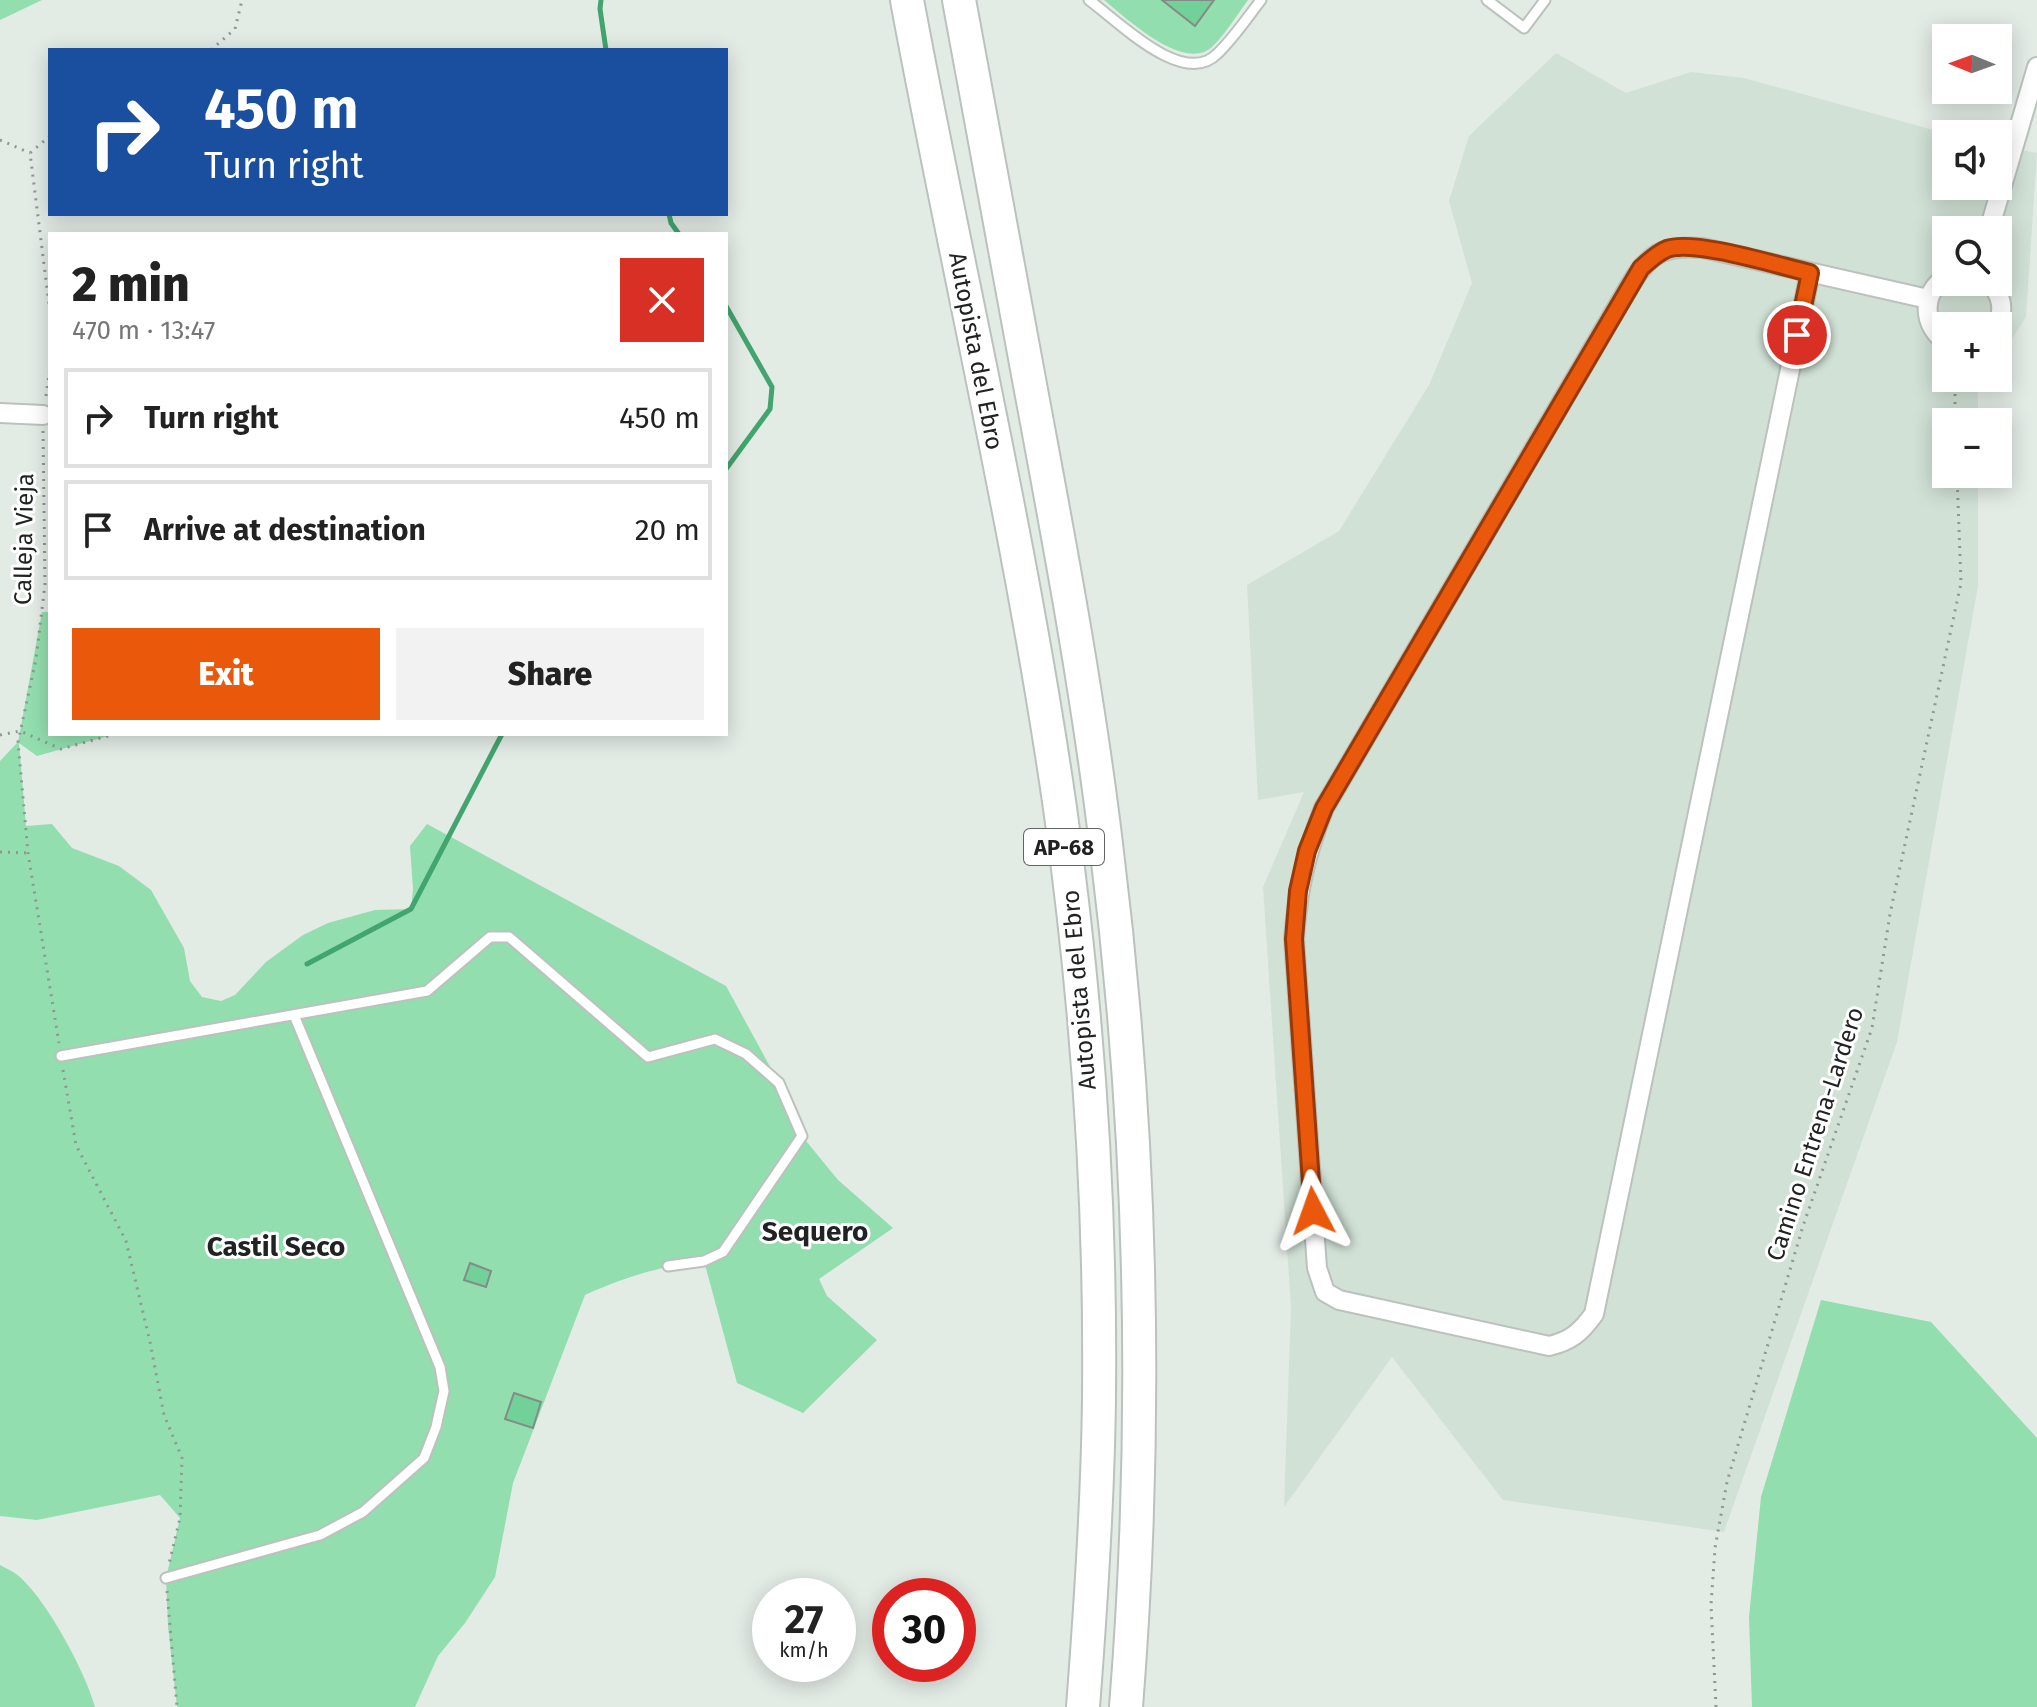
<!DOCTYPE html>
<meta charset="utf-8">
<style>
body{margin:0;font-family:"Fira Sans",sans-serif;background:#f2f2f2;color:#222;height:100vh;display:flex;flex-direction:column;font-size:30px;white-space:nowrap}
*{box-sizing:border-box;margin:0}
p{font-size:26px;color:#767676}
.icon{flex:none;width:44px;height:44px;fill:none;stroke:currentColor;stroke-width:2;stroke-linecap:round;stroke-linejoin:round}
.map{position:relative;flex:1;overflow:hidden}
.drawer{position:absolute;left:48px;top:232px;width:680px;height:504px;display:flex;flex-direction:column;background:#fff;border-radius:0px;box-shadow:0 4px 20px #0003}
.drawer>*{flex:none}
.guide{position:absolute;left:48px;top:48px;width:680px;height:168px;border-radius:0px;box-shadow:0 4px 20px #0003;background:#1a4fa0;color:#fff;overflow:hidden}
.needle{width:52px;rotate:271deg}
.tools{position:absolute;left:1932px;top:24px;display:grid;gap:16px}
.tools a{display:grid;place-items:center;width:80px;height:80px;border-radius:0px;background:#fff;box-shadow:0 4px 20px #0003;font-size:40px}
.speed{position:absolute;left:752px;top:1578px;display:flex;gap:16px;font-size:40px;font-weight:700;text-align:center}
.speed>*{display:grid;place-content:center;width:104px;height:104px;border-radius:50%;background:#fff;box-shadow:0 4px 20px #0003;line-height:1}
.speed small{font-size:20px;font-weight:400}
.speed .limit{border:12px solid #d22;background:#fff;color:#111}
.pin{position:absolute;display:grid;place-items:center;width:68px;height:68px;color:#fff;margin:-34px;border:4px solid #fff;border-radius:50%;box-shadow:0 2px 8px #0007}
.me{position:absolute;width:88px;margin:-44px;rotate:356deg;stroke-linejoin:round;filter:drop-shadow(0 0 6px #0008)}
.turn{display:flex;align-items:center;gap:28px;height:168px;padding:0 24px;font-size:36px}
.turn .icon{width:104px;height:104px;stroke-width:2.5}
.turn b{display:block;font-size:56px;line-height:68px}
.round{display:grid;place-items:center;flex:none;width:84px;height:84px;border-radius:0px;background:#f2f2f2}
.overview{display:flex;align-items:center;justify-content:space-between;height:136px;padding:0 24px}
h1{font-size:48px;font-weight:800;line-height:60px}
.action{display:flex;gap:16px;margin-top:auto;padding:16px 24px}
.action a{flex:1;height:92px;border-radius:0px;background:#ea580c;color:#fff;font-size:32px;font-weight:800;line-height:92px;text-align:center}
.action a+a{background:#f2f2f2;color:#222}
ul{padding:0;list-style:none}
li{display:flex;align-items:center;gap:24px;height:100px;margin:0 16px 12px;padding:0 8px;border:4px solid #e0e0e0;border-radius:0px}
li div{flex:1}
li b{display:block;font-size:30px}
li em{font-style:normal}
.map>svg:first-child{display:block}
</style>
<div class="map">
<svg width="2037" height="1707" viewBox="0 0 2037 1707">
<rect width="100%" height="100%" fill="#e3ebe5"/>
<!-- built -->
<path fill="#d1e1d6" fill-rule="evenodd" d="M1556,53L1626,93L1691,72L1744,78L1948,134H1946V186H1998V146L2037,153L2026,317L1998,361V326H1946V378H1987L1978,393V422H1946V474H1978V586L1897,1042L1724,1532L1503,1500L1392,1357L1284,1507L1291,1308L1263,887L1304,792L1258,800L1247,585L1339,531L1429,385L1472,283L1449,201L1469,136ZM1946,230H1998V282H1946Z"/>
<!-- green -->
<path fill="#92deae" d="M0,0H42L0,20Z
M1104,0H1162L1195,25L1214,0H1248C1237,15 1226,33 1213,46C1185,74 1126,18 1104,0Z
M42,612H50V734H115L37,756L19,743L26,826L52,824L72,848L119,866L151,890L184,948L190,981L202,997L221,1001L235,995L266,962L303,935L328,923L375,910L411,909L413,889L410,846L427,824L726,986L779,1083L802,1136L838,1180L893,1228L819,1279L827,1296L877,1340L803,1413L737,1383L704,1261C661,1266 624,1277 585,1295L513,1483L495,1577L465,1623L438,1656L415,1707H177L168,1626L166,1578L180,1518L160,1495L37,1520L0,1516V761L18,742Z
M1821,1300L1931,1322L2037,1438V1707H1752L1749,1617L1761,1497Z
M0,1565C7,1569 15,1572 21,1578C48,1603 85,1671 95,1707H0Z"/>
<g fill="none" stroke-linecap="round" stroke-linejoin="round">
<!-- stream -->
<path stroke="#42a46e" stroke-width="5" d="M601,0L600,9L606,50
M669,214L671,223L679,234
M726,306L772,387L770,409L726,469
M307,964L411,909L502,734"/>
</g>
<!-- building -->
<path fill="#72d199" stroke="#858c87" stroke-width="2" d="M1162,0H1214L1195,26Z
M470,1263L491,1271L486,1287L464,1280Z
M514,1393L541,1402L533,1428L505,1419Z"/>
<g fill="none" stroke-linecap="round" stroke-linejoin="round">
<defs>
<path id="lane" d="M1089,0C1118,21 1183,88 1217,54C1233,39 1247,18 1261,0
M1487,0L1524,28L1545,0
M61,1056L427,991L490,937H509L648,1057L715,1039L746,1054L779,1083L802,1136L723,1252L704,1261L668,1266
M166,1578L320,1535L363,1512L424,1458L436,1427L444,1391L440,1367L294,1015"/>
<path id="street" d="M1989,230L2037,67
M1810,273L1594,1314C1581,1332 1571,1341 1549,1346L1339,1300L1325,1292L1317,1268L1294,939C1298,888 1305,856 1324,808L1632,282C1651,251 1667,245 1703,248L1928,299
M1946,277C1921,293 1922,325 1946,342
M1990,282C2002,296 2004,309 1998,326
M0,413L43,415"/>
<path id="highway" d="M907,0C957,270 1021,537 1060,808C1087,1001 1101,1202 1099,1396C1098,1500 1091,1603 1083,1707
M959,0C982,125 1005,250 1028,374C1057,530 1087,686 1106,844C1142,1131 1149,1419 1126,1707"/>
</defs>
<!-- lane casing -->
<use href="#lane" stroke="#bbc2bd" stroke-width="13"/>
<!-- street casing -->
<use href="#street" stroke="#bbc2bd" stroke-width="22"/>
<!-- highway casing -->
<use href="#highway" stroke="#bbc2bd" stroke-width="36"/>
<!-- path -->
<path stroke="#909691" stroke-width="3" stroke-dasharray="2 6" stroke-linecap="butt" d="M211,50L235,29L242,0
M50,136L30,153L50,312
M0,140L30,153
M1955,378V422
M46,396L50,367
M43,431L45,584L36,659L18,742L28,853L59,1043
M0,735L20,731L61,749L115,734
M0,852L28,853
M63,1070L76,1145L126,1241L150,1342L164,1415L182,1458L180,1518L169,1564
M167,1591L177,1707
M1716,1707L1711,1605L1715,1548L1727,1482L1803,1226L1872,1028L1890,914L1961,583L1957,474"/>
<!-- lane -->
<use href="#lane" stroke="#fff" stroke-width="9"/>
<!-- street -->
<use href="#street" stroke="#fff" stroke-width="18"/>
<!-- highway -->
<use href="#highway" stroke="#fff" stroke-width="32"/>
</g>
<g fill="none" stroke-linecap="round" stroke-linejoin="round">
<defs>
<path id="route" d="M1313,1211L1294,939L1298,891L1307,851L1324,808L1641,268C1649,261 1657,253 1667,249C1694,239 1779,266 1810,273L1797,335"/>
</defs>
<!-- route casing -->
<use href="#route" stroke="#983908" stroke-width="20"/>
<!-- route -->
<use href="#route" stroke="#ea580c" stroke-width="14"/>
</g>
<g text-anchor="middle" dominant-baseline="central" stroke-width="6" stroke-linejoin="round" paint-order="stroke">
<!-- shield labels -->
<rect fill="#fff" stroke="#636564" stroke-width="2" x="1024" y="829" width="80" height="36" rx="6"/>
<g font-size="22" font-weight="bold" fill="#202321">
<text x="1064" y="847">AP-68</text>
</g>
<!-- street labels -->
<g font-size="24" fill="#202321" stroke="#fff">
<text transform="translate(976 351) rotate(79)">Autopista del Ebro</text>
<text transform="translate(24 539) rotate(-89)">Calleja Vieja</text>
<text transform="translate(1079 990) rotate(-95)">Autopista del Ebro</text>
<text transform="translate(1815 1134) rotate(-72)">Camino Entrena-Lardero</text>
</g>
<!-- quarter labels -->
<g font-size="28" font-weight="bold" fill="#202321" stroke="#fff">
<text x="815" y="1231">Sequero</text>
<text x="276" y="1246">Castil Seco</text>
</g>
</g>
</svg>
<div class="tools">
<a><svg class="needle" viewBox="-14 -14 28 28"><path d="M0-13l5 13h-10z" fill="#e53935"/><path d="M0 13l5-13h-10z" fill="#767676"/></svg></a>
<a><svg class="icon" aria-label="sound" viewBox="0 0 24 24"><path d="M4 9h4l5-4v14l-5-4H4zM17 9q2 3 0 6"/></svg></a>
<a><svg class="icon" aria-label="search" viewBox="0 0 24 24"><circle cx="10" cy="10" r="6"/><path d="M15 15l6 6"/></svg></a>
<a>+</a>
<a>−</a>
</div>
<div class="speed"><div>27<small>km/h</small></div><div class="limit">30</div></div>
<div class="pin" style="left:1797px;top:335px;background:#d93025"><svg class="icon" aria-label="arrive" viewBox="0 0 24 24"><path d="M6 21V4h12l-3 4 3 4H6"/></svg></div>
<svg class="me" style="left:1313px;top:1211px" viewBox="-20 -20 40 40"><path d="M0-17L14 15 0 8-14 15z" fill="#ea580c" stroke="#fff" stroke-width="4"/></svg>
<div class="guide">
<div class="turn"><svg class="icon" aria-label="right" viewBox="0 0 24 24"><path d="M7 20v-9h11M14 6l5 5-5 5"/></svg><div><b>450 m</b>Turn right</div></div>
</div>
<section class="drawer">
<div class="overview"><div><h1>2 min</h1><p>470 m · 13:47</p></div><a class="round" style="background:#d93025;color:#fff"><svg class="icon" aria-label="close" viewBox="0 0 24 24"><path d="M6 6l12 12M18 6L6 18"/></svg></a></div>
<ul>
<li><svg class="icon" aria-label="right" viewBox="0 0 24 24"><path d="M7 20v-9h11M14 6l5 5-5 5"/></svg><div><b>Turn right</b></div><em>450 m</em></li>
<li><svg class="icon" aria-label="arrive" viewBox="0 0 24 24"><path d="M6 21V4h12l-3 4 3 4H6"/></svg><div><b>Arrive at destination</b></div><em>20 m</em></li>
</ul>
<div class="action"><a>Exit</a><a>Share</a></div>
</section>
</div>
